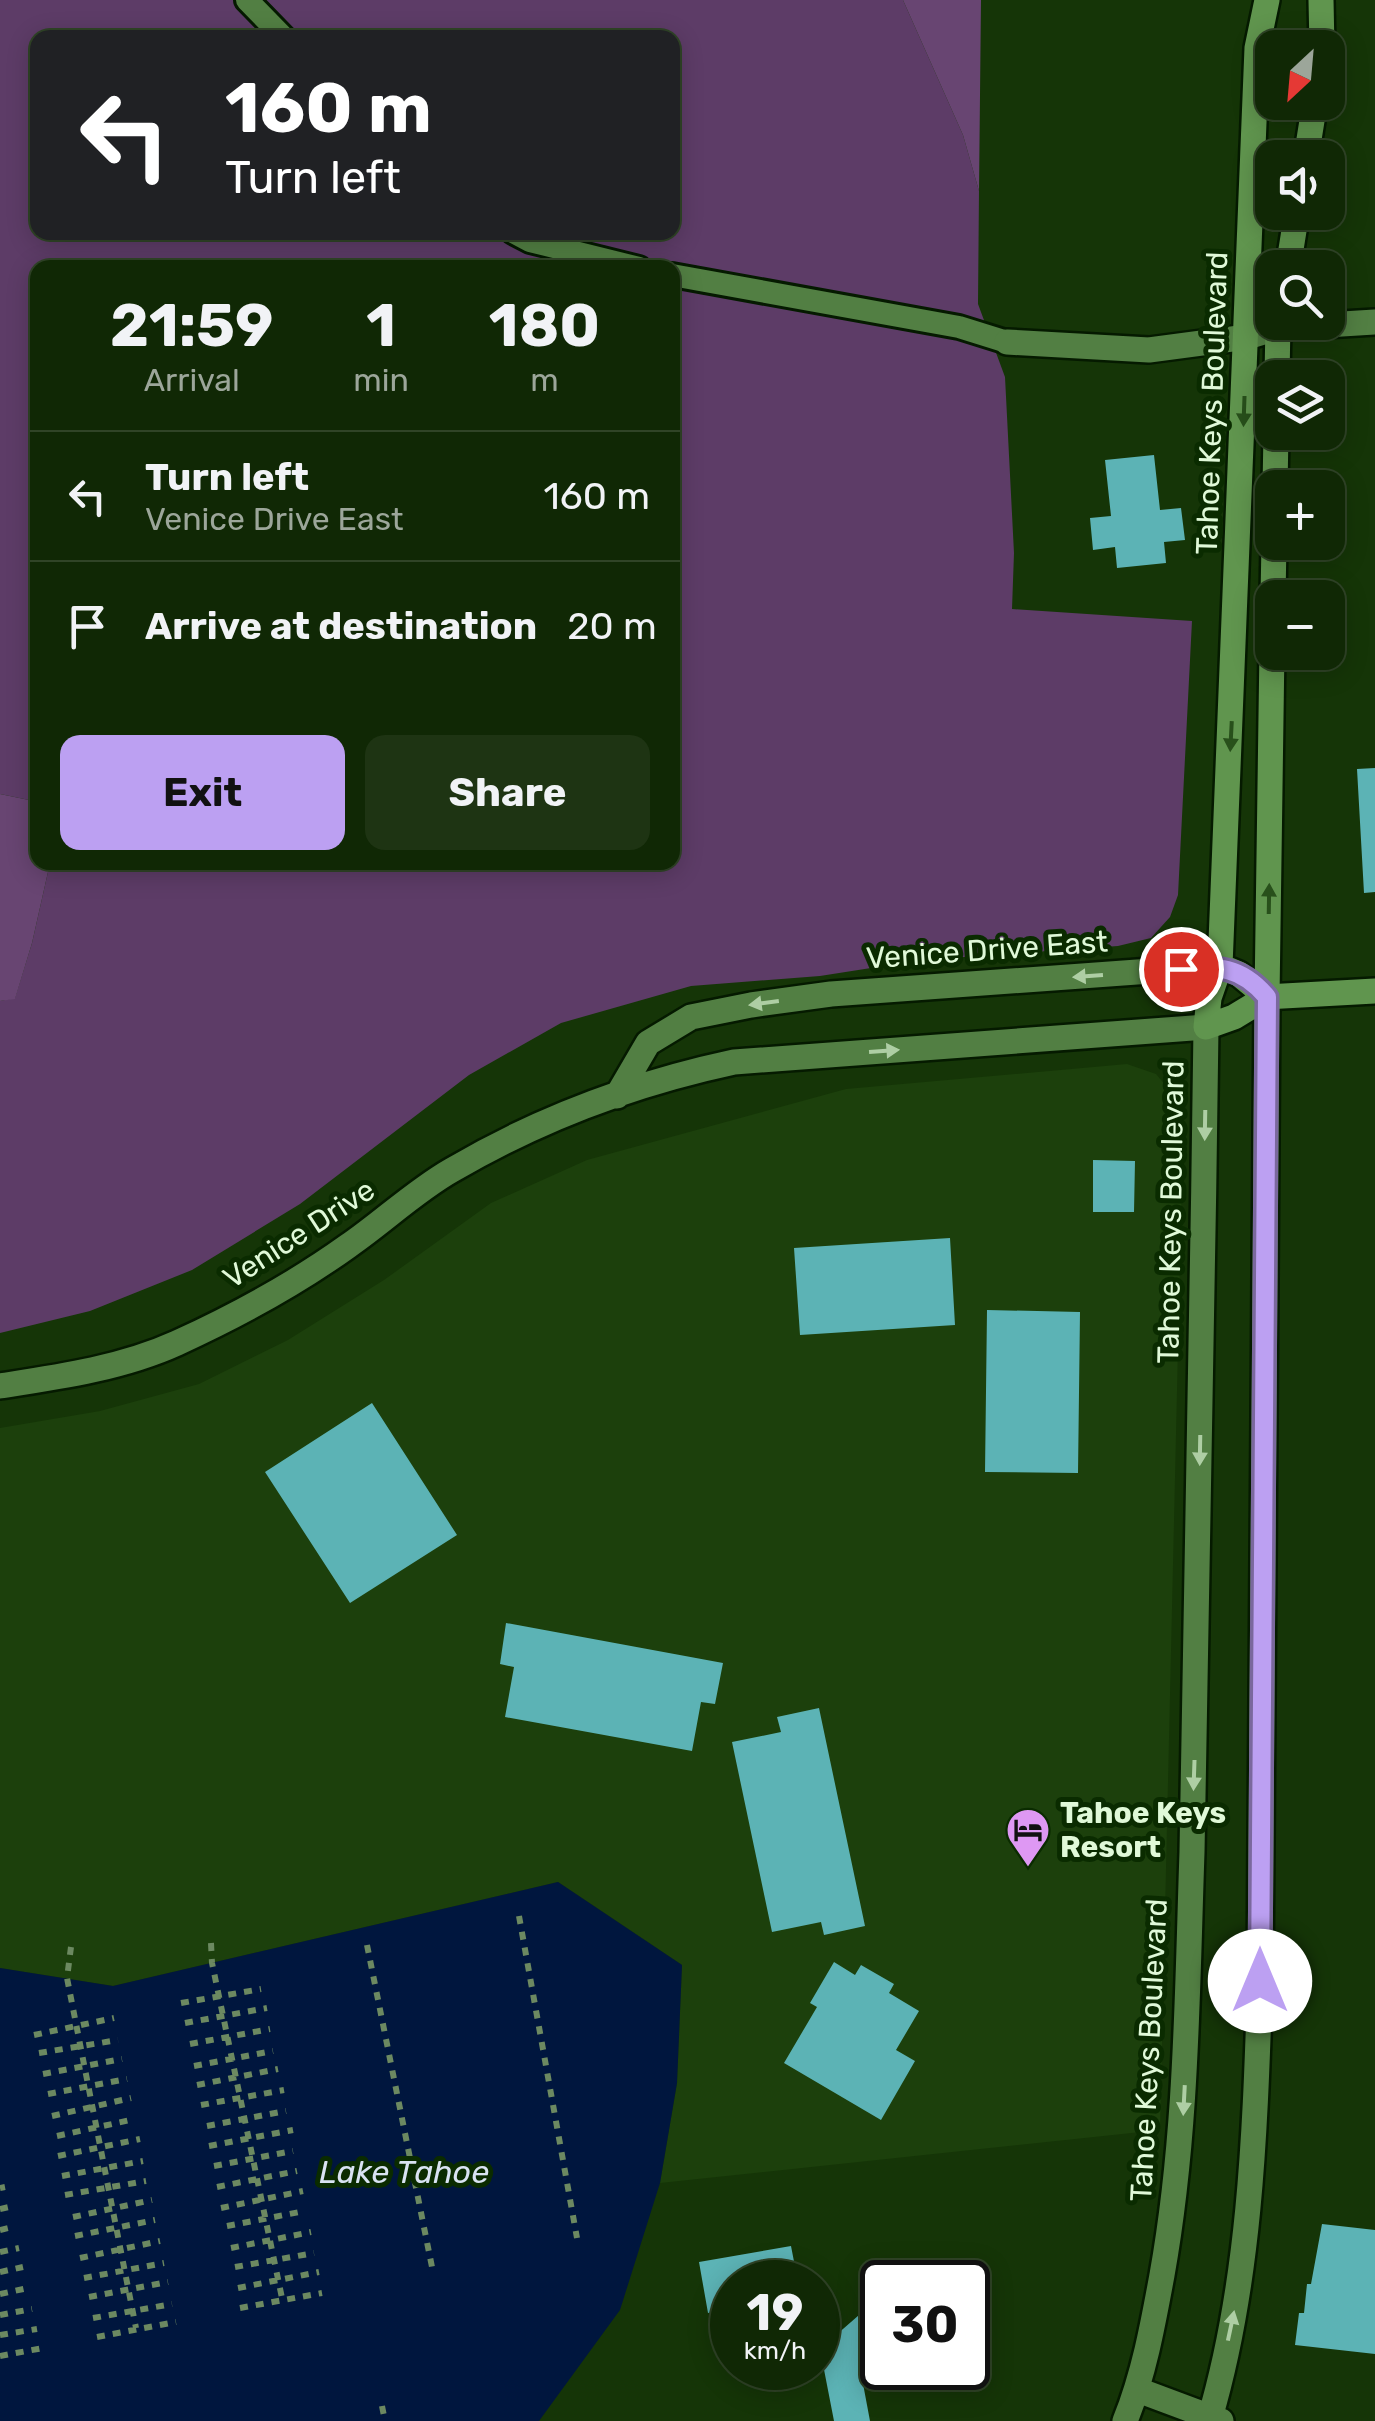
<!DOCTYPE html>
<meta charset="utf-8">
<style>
body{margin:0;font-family:Rubik,sans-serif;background:#1e3413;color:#f1f3f6;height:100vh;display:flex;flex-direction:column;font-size:38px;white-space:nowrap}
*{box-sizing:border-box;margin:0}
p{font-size:32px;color:#9ca69a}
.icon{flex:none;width:55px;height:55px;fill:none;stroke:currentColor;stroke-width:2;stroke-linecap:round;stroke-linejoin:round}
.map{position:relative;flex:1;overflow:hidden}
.drawer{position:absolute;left:30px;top:260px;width:650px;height:610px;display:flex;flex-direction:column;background:#102805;border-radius:20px;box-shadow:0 5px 25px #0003,0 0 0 2px #304427}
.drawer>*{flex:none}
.top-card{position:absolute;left:30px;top:30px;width:650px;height:210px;border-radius:20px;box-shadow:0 5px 25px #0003,0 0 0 2px #304427;background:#202124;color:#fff;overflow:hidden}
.needle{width:65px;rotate:206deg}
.controls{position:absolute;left:1255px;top:30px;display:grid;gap:20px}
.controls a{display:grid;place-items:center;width:90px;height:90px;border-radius:20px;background:#102805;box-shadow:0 5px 25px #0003,0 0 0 2px #304427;font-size:50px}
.speed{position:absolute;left:710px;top:2260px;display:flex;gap:20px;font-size:50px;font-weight:700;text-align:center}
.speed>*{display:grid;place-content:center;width:130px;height:130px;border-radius:50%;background:#102805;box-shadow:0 5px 25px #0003,0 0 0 2px #304427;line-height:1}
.speed small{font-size:25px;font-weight:400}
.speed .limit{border:5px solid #111;border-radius:15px;background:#fff;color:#111}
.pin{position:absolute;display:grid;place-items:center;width:85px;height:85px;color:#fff;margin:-42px;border:5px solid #fff;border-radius:50%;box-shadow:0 2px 10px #0007}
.me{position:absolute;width:110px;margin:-55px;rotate:0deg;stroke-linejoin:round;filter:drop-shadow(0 0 8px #0008)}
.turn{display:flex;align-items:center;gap:35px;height:210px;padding:0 30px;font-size:45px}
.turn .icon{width:130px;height:130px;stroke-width:2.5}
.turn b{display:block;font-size:70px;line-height:85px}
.eta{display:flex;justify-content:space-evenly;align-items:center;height:170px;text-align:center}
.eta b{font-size:60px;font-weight:700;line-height:70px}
.action{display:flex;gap:20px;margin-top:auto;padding:20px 30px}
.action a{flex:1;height:115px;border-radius:20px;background:#bca0f2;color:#111;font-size:40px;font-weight:700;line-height:115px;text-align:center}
.action a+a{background:#1e3413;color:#f1f3f6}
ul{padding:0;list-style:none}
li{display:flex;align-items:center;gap:30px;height:130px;padding:0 30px;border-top:2px solid #304427}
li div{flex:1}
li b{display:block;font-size:38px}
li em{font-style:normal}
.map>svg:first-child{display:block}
</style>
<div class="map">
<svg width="1375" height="2421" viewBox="0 0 1375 2421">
<rect width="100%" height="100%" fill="#153507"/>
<!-- built -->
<path fill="#1c400c" d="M1127,1064L1156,1074L1176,1098L1183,1130L1160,2130L660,2183L677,2083L682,1965L558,1882L113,1986L0,1968V1428L100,1411L199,1384L288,1340L384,1280L491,1203L587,1160L846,1089Z"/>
<!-- green -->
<path fill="#5d3c67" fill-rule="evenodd" d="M0,0H903L963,135L979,191L978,304L1005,377L1014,553L1012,609L1192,621L1178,895L1170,917L1151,938L1118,946L922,960L820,976L691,986L561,1023L469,1075L300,1204L192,1270L90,1311L0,1333V1001L15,998L32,943L50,863L672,862V268H38L37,820L29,800L0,794ZM38,38H672V232H38Z"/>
<!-- forest -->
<path fill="#684572" d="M903,0H981L979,191L963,135Z
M0,794L29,800L37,820L38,862L50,863L32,943L15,999L0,1001Z"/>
<!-- water -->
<path fill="#00163e" d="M558,1882L682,1965L677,2083L660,2183L620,2310L539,2421H0V1968L113,1986Z"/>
<!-- building -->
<path fill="#5cb3b5" d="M1154,455L1160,510L1181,508L1185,540L1164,542L1166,563L1117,568L1115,547L1093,550L1090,518L1111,516L1105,460Z
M1375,768V892L1364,893L1357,769Z
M1093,1160L1135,1161L1134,1212H1093Z
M950,1238L955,1325L800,1335L794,1248Z
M987,1310L1080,1312L1078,1473L985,1472Z
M372,1403L457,1535L350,1603L265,1472Z
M506,1623L723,1663L715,1704L701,1702L692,1751L505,1717L514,1667L500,1664Z
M819,1708L865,1926L824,1935L821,1922L772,1932L732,1742L781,1732L777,1717Z
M834,1962L855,1975L861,1965L894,1984L889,1993L919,2011L896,2050L915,2061L881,2120L784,2063L817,2007L810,2003Z
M1322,2224L1375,2230V2354L1295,2345L1299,2313H1304L1307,2284H1311Z
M791,2246L798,2282H732V2308L708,2313L699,2262Z
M882,2295V2353L858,2357L870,2421H834L820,2349Z"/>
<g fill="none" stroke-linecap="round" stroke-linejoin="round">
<defs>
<path id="lane" d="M247,0L284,38
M513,232L530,241L639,268
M672,275L959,327L1007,342"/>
<path id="street" d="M1007,342L1149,350L1247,337L1277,328L1375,322
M617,1096L648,1043L691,1017L751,1005L831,994L1220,966
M0,1386C59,1377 122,1368 177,1343C236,1316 295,1284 348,1246C383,1222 415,1191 452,1170C539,1119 636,1083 734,1062L1206,1027C1202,1302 1199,1577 1192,1852C1187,1994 1187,2135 1162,2275C1153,2324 1144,2374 1125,2421
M1138,2390L1221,2421
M1209,2421C1251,2280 1255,2128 1260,1981L1267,997"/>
<path id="secondary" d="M1267,0L1257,48L1220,966L1209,998L1206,1027L1234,1017L1267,997L1375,991
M1321,0L1322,48
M1306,158L1315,102
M1288,268L1297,212
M1277,378L1278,322
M1275,488L1276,432
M1273,598L1274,542
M1220,966L1239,974L1267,997
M1267,997L1272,647"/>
</defs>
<!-- lane casing -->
<use href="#lane" stroke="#051a00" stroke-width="28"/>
<!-- street casing -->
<use href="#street" stroke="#051a00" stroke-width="30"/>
<!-- secondary casing -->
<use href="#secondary" stroke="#051a00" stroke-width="30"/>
<!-- path -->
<path stroke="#6c8961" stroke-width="6" stroke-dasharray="8 8" stroke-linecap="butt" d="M519,1916L577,2238
M211,1943L212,1963L282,2298
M367,1945L432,2267
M71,1947L67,1978L136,2328
M181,2003L261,1989
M185,2023L267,2008
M34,2035L114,2018
M190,2044L270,2029
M39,2053L118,2040
M194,2066L273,2051
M43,2074L122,2059
M197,2085L278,2069
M48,2094L127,2079
M201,2105L284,2090
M52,2116L131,2098
M207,2126L286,2111
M57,2136L135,2119
M209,2146L293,2130
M58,2156L140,2139
M214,2166L293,2151
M62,2176L143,2161
M217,2187L297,2171
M0,2188L5,2187
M65,2195L146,2181
M221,2208L303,2191
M0,2209L9,2207
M73,2217L152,2200
M227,2226L305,2211
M0,2230L13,2227
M75,2236L155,2220
M231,2248L311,2232
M0,2252L19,2248
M80,2258L160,2241
M235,2267L314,2253
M0,2272L23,2267
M84,2278L164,2263
M238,2288L319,2272
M0,2294L28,2288
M89,2297L168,2282
M240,2308L322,2293
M0,2315L32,2309
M93,2318L172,2304
M0,2335L37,2329
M97,2337L176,2322
M0,2356L43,2348
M382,2406L385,2421"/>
<!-- lane -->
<use href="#lane" stroke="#527f43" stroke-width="22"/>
<!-- street -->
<use href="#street" stroke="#527f43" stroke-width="25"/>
<!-- secondary -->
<use href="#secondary" stroke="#60954e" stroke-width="25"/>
</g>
<!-- one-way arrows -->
<defs><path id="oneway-solid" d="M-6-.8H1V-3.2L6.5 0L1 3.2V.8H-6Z" transform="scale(2.5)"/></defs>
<g fill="#28501b">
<use href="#oneway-solid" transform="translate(1244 411) rotate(92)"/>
<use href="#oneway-solid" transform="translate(1231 736) rotate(93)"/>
<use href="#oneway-solid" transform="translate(1269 899) rotate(-89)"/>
</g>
<g fill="#aecea4">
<use href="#oneway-solid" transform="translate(1088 976) rotate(176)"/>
<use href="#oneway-solid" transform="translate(764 1003) rotate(172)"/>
<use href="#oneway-solid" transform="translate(884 1051) rotate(-4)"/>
<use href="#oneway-solid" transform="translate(1205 1125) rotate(91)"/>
<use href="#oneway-solid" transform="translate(1200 1450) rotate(91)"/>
<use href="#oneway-solid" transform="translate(1194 1775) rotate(92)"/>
<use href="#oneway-solid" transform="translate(1184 2100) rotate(93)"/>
<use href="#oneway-solid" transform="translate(1231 2326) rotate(-78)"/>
</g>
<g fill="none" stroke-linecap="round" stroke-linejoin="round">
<defs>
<path id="route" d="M1181,969C1218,966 1241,966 1267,997L1260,1981"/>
</defs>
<!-- route casing -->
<use href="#route" stroke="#7a689d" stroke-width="25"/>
<!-- route -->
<use href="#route" stroke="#bca0f2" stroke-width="18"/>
</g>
<!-- icons -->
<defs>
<symbol id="hotel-pin" viewBox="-11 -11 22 30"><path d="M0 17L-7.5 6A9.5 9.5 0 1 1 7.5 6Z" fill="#de98f3" stroke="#0a2b00"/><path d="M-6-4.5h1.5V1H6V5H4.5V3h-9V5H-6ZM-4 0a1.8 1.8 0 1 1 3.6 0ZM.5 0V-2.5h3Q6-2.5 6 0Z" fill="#111"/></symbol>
</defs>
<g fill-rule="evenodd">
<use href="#hotel-pin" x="1003" y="1805" width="50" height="68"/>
</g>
<g text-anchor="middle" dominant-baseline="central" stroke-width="10" stroke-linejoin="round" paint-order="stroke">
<!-- street labels -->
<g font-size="30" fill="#e0f9d8" stroke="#0a2b00">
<text transform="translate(1212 403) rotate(-88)">Tahoe Keys Boulevard</text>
<text transform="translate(987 950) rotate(-4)">Venice Drive East</text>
<text transform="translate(1171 1212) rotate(-89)">Tahoe Keys Boulevard</text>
<text transform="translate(299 1234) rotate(-33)">Venice Drive</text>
<text transform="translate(1149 2050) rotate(-87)">Tahoe Keys Boulevard</text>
</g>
<!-- poi labels -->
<g font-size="30" font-weight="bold" fill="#e0f9d8" stroke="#0a2b00" text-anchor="start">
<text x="1060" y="1813">Tahoe Keys<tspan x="1060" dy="34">Resort</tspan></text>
</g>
<!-- water labels -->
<g font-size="32" font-style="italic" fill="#d9e3f2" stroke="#0a2b00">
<text x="404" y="2172">Lake Tahoe</text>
</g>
</g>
</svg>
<div class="controls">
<a><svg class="needle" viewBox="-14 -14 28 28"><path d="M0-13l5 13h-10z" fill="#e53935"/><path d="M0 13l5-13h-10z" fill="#9ca69a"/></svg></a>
<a><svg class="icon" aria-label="sound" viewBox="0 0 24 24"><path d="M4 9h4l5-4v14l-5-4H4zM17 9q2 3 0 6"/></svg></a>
<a><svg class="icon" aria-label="search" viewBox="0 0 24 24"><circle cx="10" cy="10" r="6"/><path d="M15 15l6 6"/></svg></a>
<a><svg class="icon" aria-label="layers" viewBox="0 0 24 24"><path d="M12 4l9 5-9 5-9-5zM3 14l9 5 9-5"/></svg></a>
<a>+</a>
<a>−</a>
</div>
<div class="speed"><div>19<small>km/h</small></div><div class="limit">30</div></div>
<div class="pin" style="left:1181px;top:969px;background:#d93025"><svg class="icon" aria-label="arrive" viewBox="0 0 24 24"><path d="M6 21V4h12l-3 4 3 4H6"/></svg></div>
<svg class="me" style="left:1260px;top:1981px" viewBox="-20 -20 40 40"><circle r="19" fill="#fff"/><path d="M0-13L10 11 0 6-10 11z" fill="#bca0f2"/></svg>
<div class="top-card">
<div class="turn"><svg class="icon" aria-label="left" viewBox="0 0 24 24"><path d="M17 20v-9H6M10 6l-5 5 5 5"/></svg><div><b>160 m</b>Turn left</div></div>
</div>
<section class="drawer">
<div class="eta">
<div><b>21:59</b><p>Arrival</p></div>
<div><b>1</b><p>min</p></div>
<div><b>180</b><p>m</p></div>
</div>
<ul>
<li><svg class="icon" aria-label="left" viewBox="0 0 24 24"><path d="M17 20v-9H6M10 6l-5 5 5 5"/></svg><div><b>Turn left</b><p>Venice Drive East</p></div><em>160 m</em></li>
<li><svg class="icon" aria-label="arrive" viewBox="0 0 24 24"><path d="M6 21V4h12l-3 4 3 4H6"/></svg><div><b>Arrive at destination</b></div><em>20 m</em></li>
</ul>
<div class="action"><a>Exit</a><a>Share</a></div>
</section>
</div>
